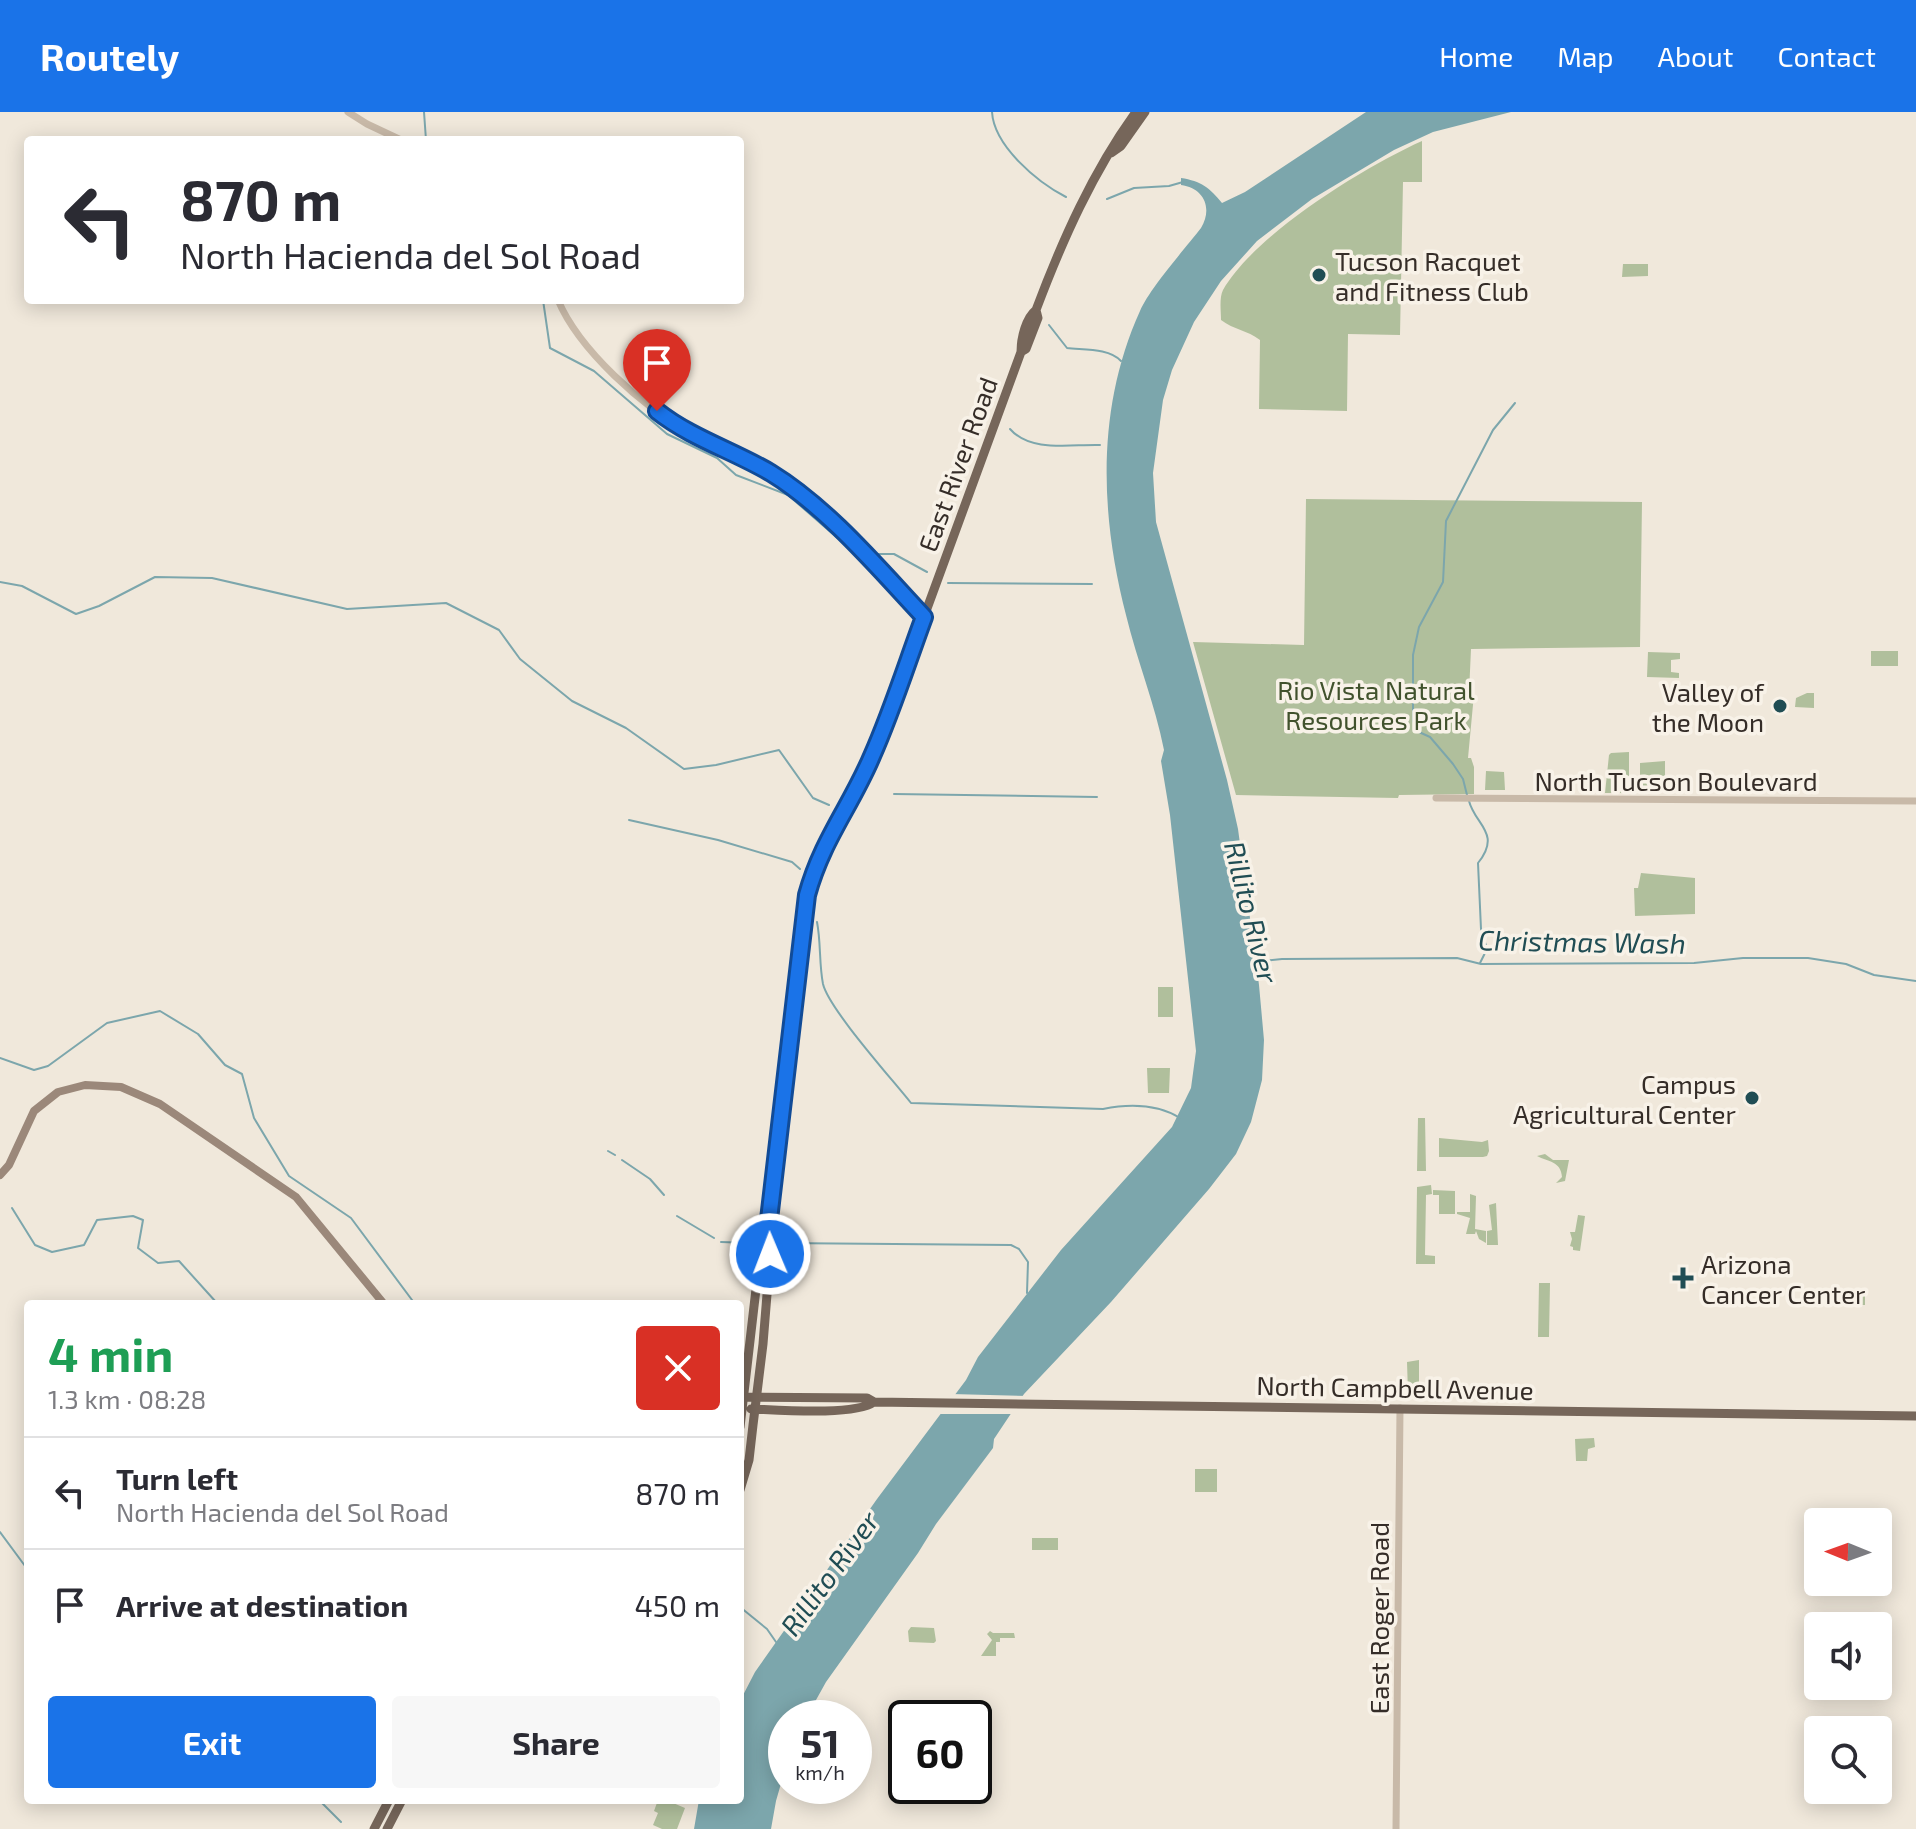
<!DOCTYPE html>
<meta charset="utf-8">
<style>
body{margin:0;font-family:"Exo 2",sans-serif;background:#f7f7f7;color:#2b2b33;height:100vh;display:flex;flex-direction:column;font-size:30px;white-space:nowrap}
*{box-sizing:border-box;margin:0}
p{font-size:26px;color:#7c7c81}
.icon{flex:none;width:44px;height:44px;fill:none;stroke:currentColor;stroke-width:2;stroke-linecap:round;stroke-linejoin:round}
.map{position:relative;flex:1;overflow:hidden}
.drawer{position:absolute;left:24px;top:1188px;width:720px;height:504px;display:flex;flex-direction:column;background:#fff;border-radius:8px;box-shadow:0 4px 20px #0003}
.drawer>*{flex:none}
.top-card{position:absolute;left:24px;top:24px;width:720px;height:168px;border-radius:8px;box-shadow:0 4px 20px #0003;background:#fff;color:#2b2b33;overflow:hidden}
.needle{width:52px;rotate:271deg}
.fabs{position:absolute;left:1804px;top:1396px;display:grid;gap:16px}
.fabs a{display:grid;place-items:center;width:88px;height:88px;border-radius:8px;background:#fff;box-shadow:0 4px 20px #0003;font-size:40px}
.speed{position:absolute;left:768px;top:1588px;display:flex;gap:16px;font-size:40px;font-weight:700;text-align:center}
.speed>*{display:grid;place-content:center;width:104px;height:104px;border-radius:50%;background:#fff;box-shadow:0 4px 20px #0003;line-height:1}
.speed small{font-size:20px;font-weight:400}
.speed .limit{border:4px solid #111;border-radius:12px;background:#fff;color:#111}
.pin{position:absolute;display:grid;place-items:center;width:68px;height:68px;color:#fff;margin:-82px -34px;border-radius:50% 50% 50% 0;rotate:-45deg;box-shadow:0 0 8px #0007}
.pin .icon{rotate:45deg}
.me{position:absolute;width:88px;margin:-44px;rotate:359deg;stroke-linejoin:round;filter:drop-shadow(0 0 6px #0008)}
.turn{display:flex;align-items:center;gap:28px;height:168px;padding:0 24px;font-size:36px}
.turn .icon{width:104px;height:104px;stroke-width:2.5}
.turn b{display:block;font-size:56px;line-height:68px}
.round{display:grid;place-items:center;flex:none;width:84px;height:84px;border-radius:8px;background:#f7f7f7}
.headline{display:flex;align-items:center;justify-content:space-between;height:136px;padding:0 24px}
h1{font-size:48px;font-weight:700;line-height:60px;color:#1e9e55}
.cta{display:flex;gap:16px;margin-top:auto;padding:16px 24px}
.cta a{flex:1;height:92px;border-radius:8px;background:#1a73e8;color:#fff;font-size:32px;font-weight:700;line-height:92px;text-align:center}
.cta a+a{background:#f7f7f7;color:#2b2b33}
ul{padding:0;list-style:none}
li{display:flex;align-items:center;gap:24px;height:112px;padding:0 24px;border-top:2px solid #e1e1e2}
li div{flex:1}
li b{display:block;font-size:30px}
li em{font-style:normal}
header{display:flex;align-items:center;gap:48px;box-sizing:border-box;height:112px;padding:0 40px;background:#1a73e8;color:#fff}
header strong{font-size:38px}
nav{display:flex;gap:44px;margin-inline-start:auto;font-size:28px}
.map>svg:first-child{display:block}
</style>
<header>
<strong>Routely</strong>
<nav><a>Home</a><a>Map</a><a>About</a><a>Contact</a></nav>
</header>
<div class="map">
<svg width="1916" height="1717" viewBox="0 0 1916 1717">
<rect width="100%" height="100%" fill="#f0e8db"/>
<!-- green -->
<path fill="#b0bf9c" d="M1422,29V70H1403L1400,223L1348,222L1347,299L1259,297L1260,228C1247,218 1234,218 1221,208C1221,199 1219,186 1223,178C1255,122 1364,55 1422,29Z
M1623,152H1648V164L1622,165Z
M1306,387L1642,390L1640,535L1471,537L1469,581L1474,582L1468,646H1471L1474,655V682L1399,683L1398,686L1236,683L1193,530L1304,533Z
M1871,539H1898V554H1871Z
M1648,540L1680,541V547L1671,548V560L1679,561V566L1647,565Z
M1807,581H1814V596L1795,595L1796,586Z
M1629,640V681H1605L1609,643L1611,641Z
M1665,649V679L1640,680V651Z
M1486,659L1504,660L1505,678H1485Z
M1641,761L1695,766V802L1635,804L1634,776H1638Z
M1158,875H1173V905H1158Z
M1147,956H1170L1169,981H1148Z
M1418,1006H1425L1426,1059H1417Z
M1439,1026L1482,1030L1488,1028L1489,1039L1487,1044L1483,1045H1439Z
M1545,1042L1553,1048H1569L1565,1069L1556,1071L1562,1065C1561,1049 1548,1050 1537,1044Z
M1431,1073L1432,1082L1426,1083L1425,1143L1435,1144V1152H1416L1417,1075Z
M1433,1078L1455,1079V1102H1439V1083H1433Z
M1470,1082L1476,1084L1475,1117L1486,1119V1131L1479,1127L1476,1119L1475,1122H1466L1470,1106L1457,1102V1100H1470Z
M1496,1091L1498,1133H1487V1119L1492,1118L1489,1093Z
M1578,1103L1585,1104L1580,1139L1573,1138V1135L1570,1134L1572,1127L1570,1120H1575Z
M1539,1171H1550L1549,1225H1538Z
M1839,1182H1865V1193H1839Z
M1419,1248V1281H1408L1407,1250Z
M1594,1326L1595,1335L1588,1337L1587,1349H1576L1575,1327Z
M1195,1357H1217V1380H1195Z
M1032,1426H1058V1438H1032Z
M911,1515L934,1516L936,1529L934,1531L909,1530L908,1519Z
M990,1519L993,1521H1014L1015,1526H1000V1530H996V1544H981L992,1528L987,1522Z
M658,1688H666L685,1696L677,1717H662L653,1713L658,1701L654,1699Z"/>
<!-- water -->
<path fill="#7ca6ac" d="M1366,0H1511L1433,20L1394,38L1312,87L1257,129L1221,169L1194,210L1172,258L1163,288L1153,361L1156,410L1227,668L1238,717L1259,873L1264,928L1262,968L1251,1010L1236,1042L1209,1077L1111,1190L1024,1282L994,1327L993,1336L936,1412L918,1441L826,1570L806,1606H786V1654L776,1689L771,1717H694L699,1688H740V1589L755,1560L877,1387L966,1268L978,1245L1061,1138L1172,1015L1191,976L1196,939L1170,703L1161,649L1164,638C1155,592 1137,549 1126,503C1100,402 1096,296 1140,199C1150,176 1184,138 1201,116C1213,96 1204,76 1181,73V66C1201,69 1210,76 1222,91L1245,80Z"/>
<!-- pier -->
<path fill="#f0e8db" d="M951,1282L1028,1284L1015,1302H936Z"/>
<g fill="none" stroke-linecap="round" stroke-linejoin="round">
<!-- stream -->
<path stroke="#7ca6ac" stroke-width="2" d="M424,0L426,28
M992,0C994,34 1037,70 1066,85
M1107,87L1134,76L1169,74L1183,70
M543,188L550,236L594,259L667,322L717,346L736,363L788,383L857,443H862
M1049,213L1067,236C1084,238 1109,236 1121,249
M984,285L990,292
M1010,317C1031,341 1071,332 1100,333
M869,442H894L927,460
M0,470L22,474L76,502L99,494L155,465L212,466L347,497L446,491L499,518L520,547L572,589L626,616L684,657L716,653L779,638L813,686L829,693
M948,471L1092,472
M894,682L1097,685
M1467,683L1463,667L1453,652L1430,625L1419,620L1413,609V543L1419,515L1443,470L1446,409L1493,318L1515,291
M1469,689C1475,713 1502,721 1478,751L1481,817L1487,837L1480,851
M629,708L718,728L792,750L800,757
M817,810C821,830 819,852 823,872C829,897 892,967 911,991L1103,997C1128,992 1157,992 1180,1006
M1254,850L1282,847L1457,846L1481,852L1694,851L1743,846H1808L1846,852L1874,863L1916,869
M0,946L34,958L48,954L107,911L160,899L198,922L225,953L242,962L254,1006L289,1064L351,1106L415,1192
M608,1039L615,1043
M622,1048L650,1067L664,1083
M12,1096L35,1133L52,1140L84,1133L97,1108L133,1104L143,1108L138,1136L158,1151L179,1149L216,1190L233,1192
M677,1104L714,1126
M721,1130L751,1131
M777,1131L1011,1133L1019,1137L1028,1150L1027,1181
M0,1420L28,1458
M740,1495L767,1517L776,1530
M319,1688L341,1710"/>
<!-- tertiary -->
<path stroke="#c8b9a8" stroke-width="7" d="M348,0L367,12L401,28
M558,188C579,238 643,295 690,321C724,339 762,352 793,376C841,414 882,461 924,505
M1436,686L1916,689
M1396,1717L1400,1296"/>
<!-- secondary -->
<path stroke="#9b887a" stroke-width="8" d="M0,1063L9,1053L34,999L58,980L85,973L121,975L160,992L296,1085L384,1192"/>
<!-- primary -->
<path stroke="#76665a" stroke-width="9" d="M1111,41L1121,34L1145,0
M1036,198C1062,129 1093,59 1136,0
M743,1285L867,1286L874,1290L1916,1304
M751,1297C778,1298 855,1304 874,1290
M740,1315L761,1134L767,1122L807,783C821,732 850,691 873,644L1021,240C1021,226 1026,206 1036,198L1038,206L1026,237L1021,240
M740,1378L749,1348L753,1313L763,1232L771,1133L767,1122
M374,1717L389,1688
M387,1717L402,1688"/>
</g>
<g fill="none" stroke-linecap="round" stroke-linejoin="round">
<defs>
<path id="route" d="M657,299C691,326 734,339 771,361C828,396 879,457 924,505C907,551 892,599 872,644C851,694 822,728 807,783L768,1116L770,1142"/>
</defs>
<!-- route casing -->
<use href="#route" stroke="#114b97" stroke-width="20"/>
<!-- route -->
<use href="#route" stroke="#1a73e8" stroke-width="14"/>
</g>
<!-- markers -->
<g fill="#204d54" stroke="#f8f2e8" stroke-width="3">
<circle cx="1319" cy="163" r="8"/>
<circle cx="1780" cy="594" r="8"/>
<circle cx="1752" cy="986" r="8"/>
<path d="M1679 1154h8v8h8v8h-8v8h-8v-8h-8v-8h8z"/>
</g>
<g text-anchor="middle" dominant-baseline="central" stroke-width="7" stroke-linejoin="round" paint-order="stroke">
<!-- poi labels -->
<g font-size="26" fill="#352d28" stroke="#f8f2e8" text-anchor="start">
<text x="1335" y="148">Tucson Racquet<tspan x="1335" dy="30">and Fitness Club</tspan></text>
<text x="1764" y="579" text-anchor="end">Valley of<tspan x="1764" dy="30">the Moon</tspan></text>
<text x="1736" y="971" text-anchor="end">Campus<tspan x="1736" dy="30">Agricultural Center</tspan></text>
<text x="1701" y="1151">Arizona<tspan x="1701" dy="30">Cancer Center</tspan></text>
</g>
<!-- street labels -->
<g font-size="26" fill="#352d28" stroke="#f8f2e8">
<text transform="translate(957 352) rotate(-70)">East River Road</text>
<text x="1676" y="668">North Tucson Boulevard</text>
<text transform="translate(1395 1275) rotate(1)">North Campbell Avenue</text>
<text transform="translate(1378 1506) rotate(-90)">East Roger Road</text>
</g>
<!-- park labels -->
<g font-size="26" fill="#41522d" stroke="#f8f2e8">
<text x="1376" y="577">Rio Vista Natural<tspan x="1376" dy="30">Resources Park</tspan></text>
</g>
<!-- water labels -->
<g font-size="28" font-style="italic" fill="#204d54" stroke="#f8f2e8">
<text transform="translate(1252 800) rotate(76)">Rillito River</text>
<text transform="translate(1582 829) rotate(1)">Christmas Wash</text>
<text transform="translate(829 1461) rotate(-54)">Rillito River</text>
</g>
</g>
</svg>
<div class="fabs">
<a><svg class="needle" viewBox="-14 -14 28 28"><path d="M0-13l5 13h-10z" fill="#e53935"/><path d="M0 13l5-13h-10z" fill="#7c7c81"/></svg></a>
<a><svg class="icon" aria-label="sound" viewBox="0 0 24 24"><path d="M4 9h4l5-4v14l-5-4H4zM17 9q2 3 0 6"/></svg></a>
<a><svg class="icon" aria-label="search" viewBox="0 0 24 24"><circle cx="10" cy="10" r="6"/><path d="M15 15l6 6"/></svg></a>
</div>
<div class="speed"><div>51<small>km/h</small></div><div class="limit">60</div></div>
<div class="pin" style="left:657px;top:299px;background:#d93025"><svg class="icon" aria-label="arrive" viewBox="0 0 24 24"><path d="M6 21V4h12l-3 4 3 4H6"/></svg></div>
<svg class="me" style="left:770px;top:1142px" viewBox="-20 -20 40 40"><circle r="17" fill="#1a73e8" stroke="#fff" stroke-width="3"/><path d="M0-11L8 9 0 5-8 9z" fill="#fff"/></svg>
<div class="top-card">
<div class="turn"><svg class="icon" aria-label="left" viewBox="0 0 24 24"><path d="M17 20v-9H6M10 6l-5 5 5 5"/></svg><div><b>870 m</b>North Hacienda del Sol Road</div></div>
</div>
<section class="drawer">
<div class="headline"><div><h1>4 min</h1><p>1.3 km · 08:28</p></div><a class="round" style="background:#d93025;color:#fff"><svg class="icon" aria-label="close" viewBox="0 0 24 24"><path d="M6 6l12 12M18 6L6 18"/></svg></a></div>
<ul>
<li><svg class="icon" aria-label="left" viewBox="0 0 24 24"><path d="M17 20v-9H6M10 6l-5 5 5 5"/></svg><div><b>Turn left</b><p>North Hacienda del Sol Road</p></div><em>870 m</em></li>
<li><svg class="icon" aria-label="arrive" viewBox="0 0 24 24"><path d="M6 21V4h12l-3 4 3 4H6"/></svg><div><b>Arrive at destination</b></div><em>450 m</em></li>
</ul>
<div class="cta"><a>Exit</a><a>Share</a></div>
</section>
</div>
